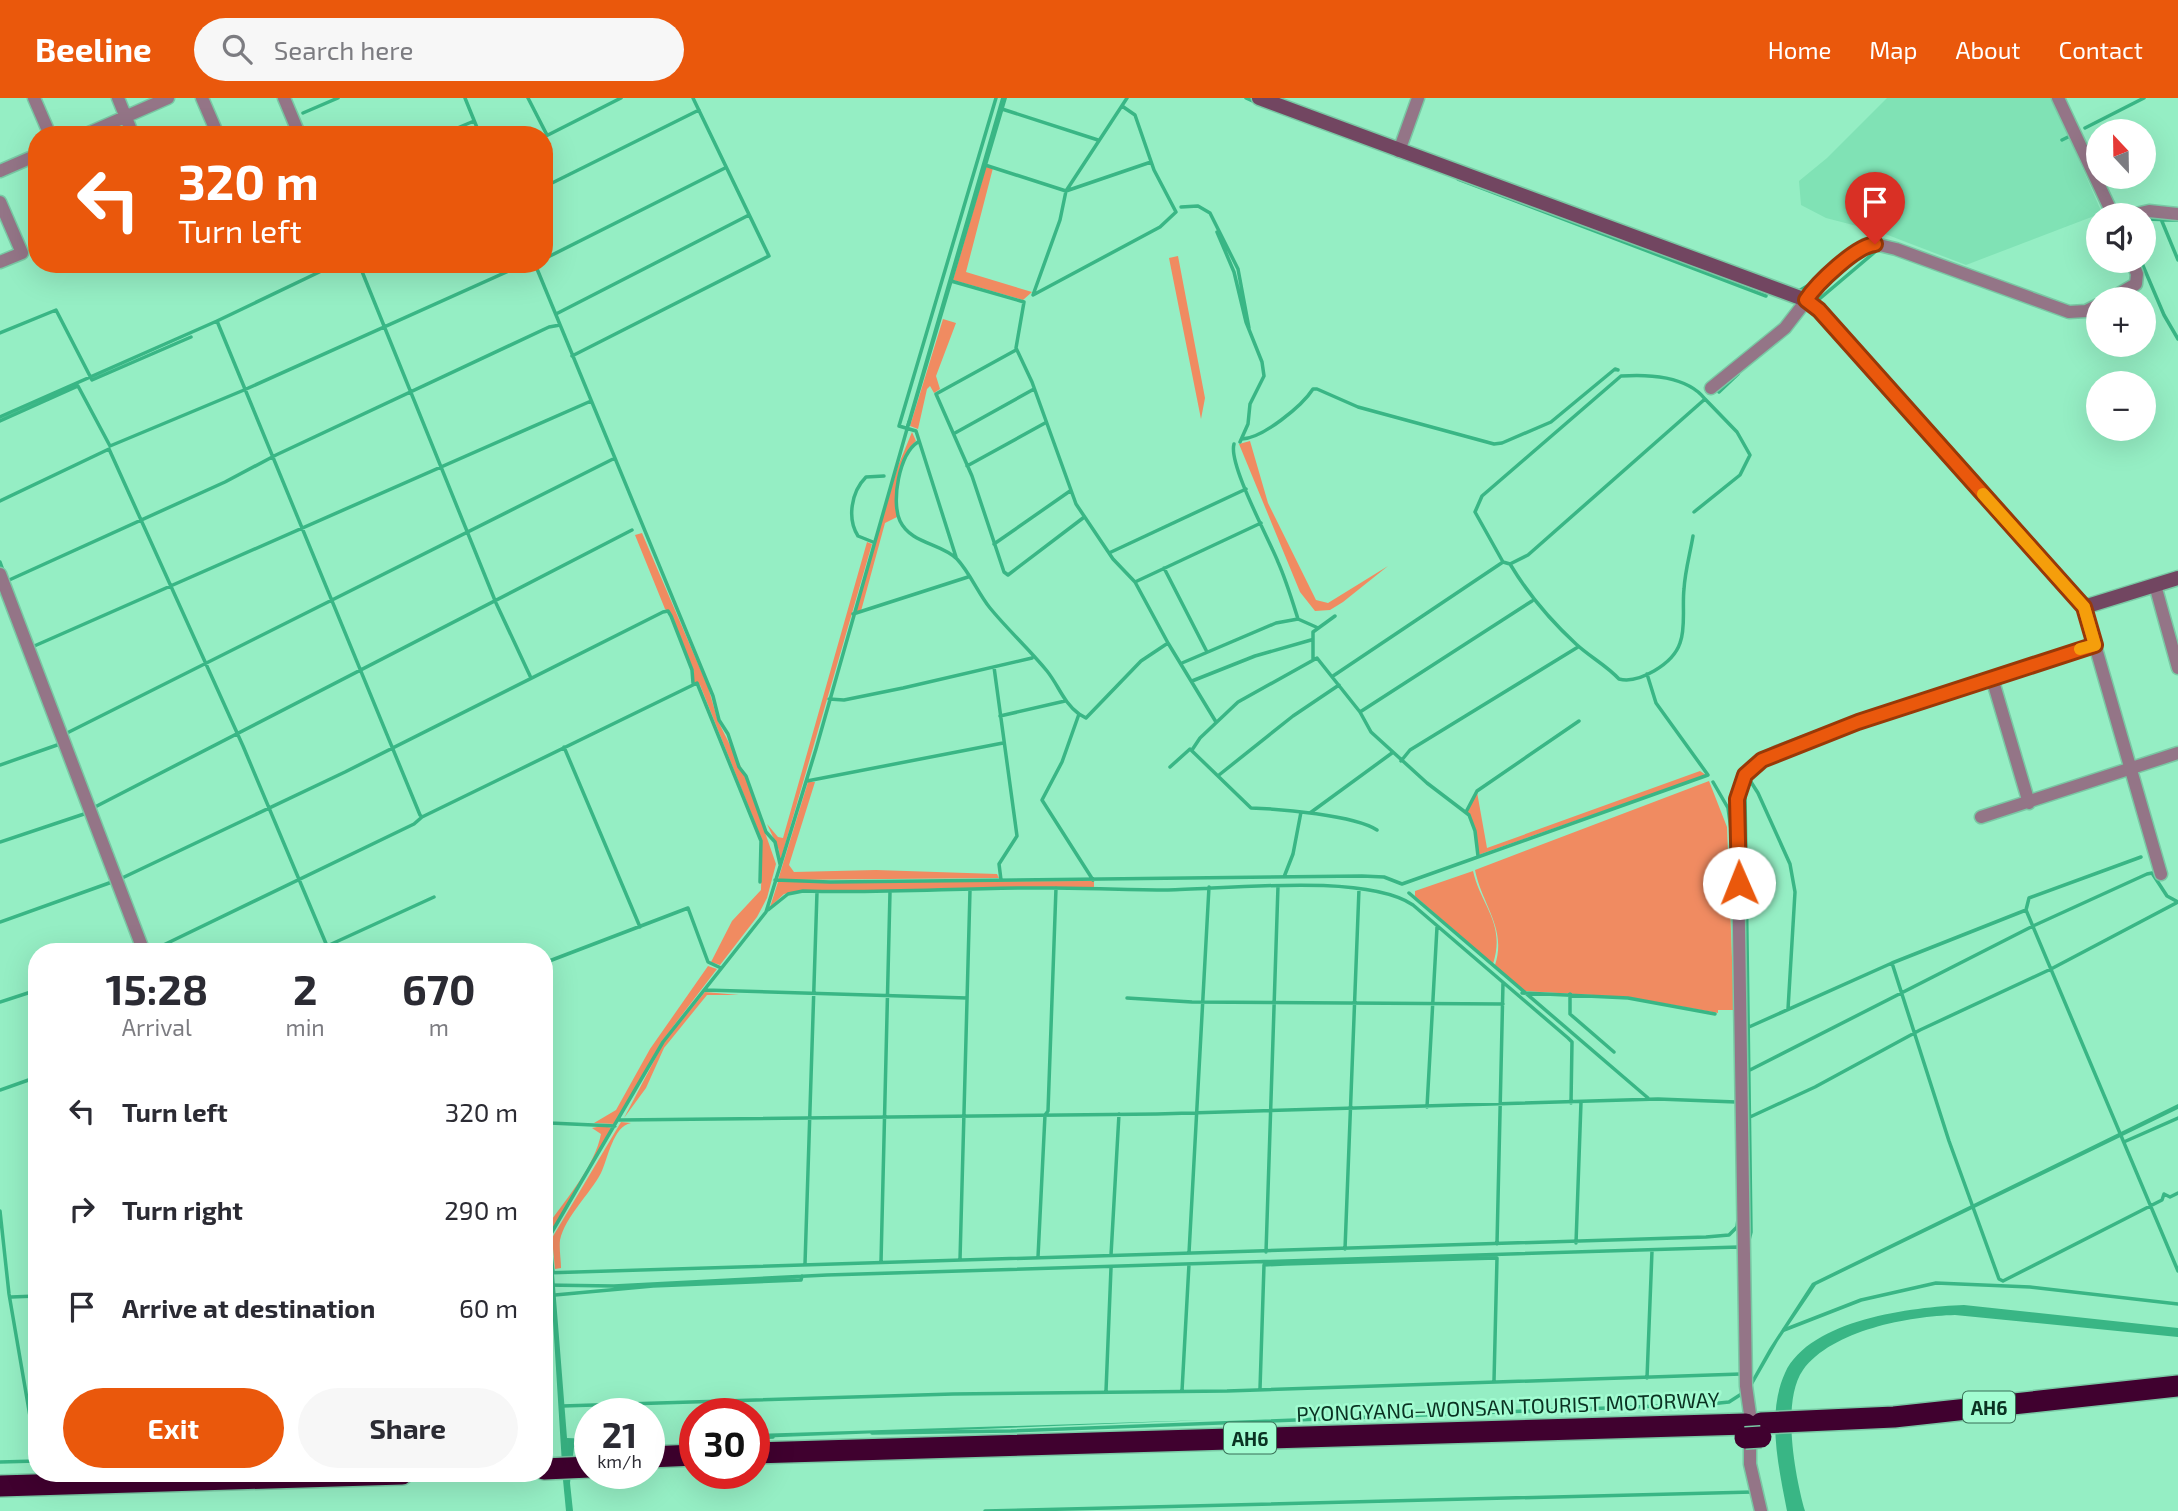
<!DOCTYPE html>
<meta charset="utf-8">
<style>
body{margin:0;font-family:"Exo 2",sans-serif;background:#f7f7f7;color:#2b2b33;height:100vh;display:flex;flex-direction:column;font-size:26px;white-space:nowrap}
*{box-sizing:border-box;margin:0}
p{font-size:23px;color:#7c7c81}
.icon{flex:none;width:38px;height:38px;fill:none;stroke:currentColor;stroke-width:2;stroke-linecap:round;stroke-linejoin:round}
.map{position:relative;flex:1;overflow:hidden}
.sheet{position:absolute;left:28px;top:845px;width:525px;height:539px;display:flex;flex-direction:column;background:#fff;border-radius:28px;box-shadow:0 7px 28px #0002}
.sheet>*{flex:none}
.banner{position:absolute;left:28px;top:28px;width:525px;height:147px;border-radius:28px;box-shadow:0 7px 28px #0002;background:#ea580c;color:#fff;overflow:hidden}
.needle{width:46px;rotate:338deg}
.fabs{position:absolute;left:2086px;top:21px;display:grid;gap:14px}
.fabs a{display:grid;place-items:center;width:70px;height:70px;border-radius:50%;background:#fff;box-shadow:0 7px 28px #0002;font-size:35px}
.speed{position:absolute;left:574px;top:1300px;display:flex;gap:14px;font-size:35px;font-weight:700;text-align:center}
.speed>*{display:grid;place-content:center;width:91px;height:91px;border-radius:50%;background:#fff;box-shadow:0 7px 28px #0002;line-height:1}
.speed small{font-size:18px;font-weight:400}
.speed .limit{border:10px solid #d22;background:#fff;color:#111}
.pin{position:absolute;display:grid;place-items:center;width:60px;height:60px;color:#fff;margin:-72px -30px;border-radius:50% 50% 50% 0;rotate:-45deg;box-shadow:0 0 7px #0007}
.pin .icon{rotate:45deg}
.me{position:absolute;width:77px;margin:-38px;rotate:359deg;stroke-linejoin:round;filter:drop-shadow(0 0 5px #0008)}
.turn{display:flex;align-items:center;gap:24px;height:147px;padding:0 35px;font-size:32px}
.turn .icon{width:91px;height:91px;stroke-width:2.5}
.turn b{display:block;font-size:49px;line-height:60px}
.eta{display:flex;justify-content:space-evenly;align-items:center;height:119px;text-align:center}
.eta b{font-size:42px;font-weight:700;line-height:49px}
.action{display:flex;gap:14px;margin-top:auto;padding:14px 35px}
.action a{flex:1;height:80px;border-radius:42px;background:#ea580c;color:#fff;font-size:28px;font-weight:700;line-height:80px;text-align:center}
.action a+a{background:#f7f7f7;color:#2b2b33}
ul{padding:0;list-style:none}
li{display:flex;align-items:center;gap:21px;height:98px;padding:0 35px}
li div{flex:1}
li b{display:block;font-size:26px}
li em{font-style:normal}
header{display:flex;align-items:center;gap:42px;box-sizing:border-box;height:98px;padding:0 35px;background:#ea580c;color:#fff}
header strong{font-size:33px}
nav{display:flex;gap:38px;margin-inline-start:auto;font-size:24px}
.search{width:490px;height:63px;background:#f7f7f7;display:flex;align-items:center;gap:18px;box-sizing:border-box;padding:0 24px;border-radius:38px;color:#7c7c81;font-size:26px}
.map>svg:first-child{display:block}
</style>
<header>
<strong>Beeline</strong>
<div class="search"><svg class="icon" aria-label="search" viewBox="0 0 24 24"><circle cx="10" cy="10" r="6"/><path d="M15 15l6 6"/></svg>Search here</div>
<nav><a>Home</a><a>Map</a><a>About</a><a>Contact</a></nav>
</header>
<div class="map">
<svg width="2178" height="1413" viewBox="0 0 2178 1413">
<rect width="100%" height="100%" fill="#95eec4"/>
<!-- built -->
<path fill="#80e2b5" d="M1887,0H2052L2102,115L1966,167L1880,134L1826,120L1801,107L1799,83L1827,60Z"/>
<!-- green -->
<path fill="#f08b61" d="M986,69L993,70L966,174L1032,194L1023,202L953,182Z
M1178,158L1205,300L1201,321L1169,160Z
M943,221L956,225L936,278L940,291L934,295L930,288L927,291L918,331L910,328Z
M912,334L916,343C897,360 895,395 897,419L885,425L861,513L855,515L898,368Z
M1250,343L1268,405L1316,502L1328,505L1388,468L1343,504L1330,512L1315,513L1300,494L1239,346Z
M642,435L708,589L718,623L745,677L776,766L767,800L757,819L720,867L711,864L732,823L761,792L762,742L700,587L694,584V574L672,517L665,511L635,437Z
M867,444L872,446L780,764L779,752L767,726L778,739L783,740Z
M1700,673L1706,677L1478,757L1476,732L1467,714L1477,694L1487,750Z
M1709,683L1727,729L1734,912H1718V915L1628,899L1524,893L1495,867C1507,830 1482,807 1475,772Z
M808,684H815L789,767L794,774L876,772L997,776L999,780L778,782Z
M1473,773C1481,808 1506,825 1493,866L1415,798V793Z
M1094,783V790L803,793L784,796L770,809L778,784Z
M708,868L717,871L662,943L615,1026L594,1025L616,1012L650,951Z
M705,894L739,897H707L664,950L646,990L624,1020L664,944Z
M621,1024L631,1025C613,1028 608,1061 601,1075C590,1096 565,1119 560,1142C559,1151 561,1162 561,1170L555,1171L552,1140Z
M602,1028L613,1030L549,1136L551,1173L544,1174V1125L550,1124C568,1099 595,1067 601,1036L592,1030Z"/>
<!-- water -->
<path fill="#39b685" d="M1001,0H1007L910,328H906Z
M2178,1006V1011L1816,1187L1778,1243L1751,1290V1283L1769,1251L1812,1185Z
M550,1175L554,1176L567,1340L590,1341V1345L574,1349L570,1385L573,1413H566L563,1382Z
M1964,1207L2178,1230V1239L1955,1217C1910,1218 1832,1232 1803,1272C1781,1303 1795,1378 1805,1413H1787C1779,1371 1766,1316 1785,1275C1810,1221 1913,1209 1964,1207Z
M1206,1322L754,1340V1336Z"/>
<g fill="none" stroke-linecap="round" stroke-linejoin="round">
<!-- stream -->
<path stroke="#39b685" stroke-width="3.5" d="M465,0L480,37
M528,0L547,37
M1246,0L1257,5
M1122,8L1135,17L1154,72L1176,114L1160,129L1033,197L1060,122L1066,93L1127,0
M1002,11L1098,42
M303,15L338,0
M2085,30L2144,0
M441,37L474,23
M544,39L621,0
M2062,42L2072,37
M985,67L1066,93L1151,64
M1458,81L1766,198
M544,89L699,12
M1181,109L1198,108L1210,115L1238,171L1249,230
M2144,121L2178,122
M2161,121L2178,162
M1217,134L1234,174L1246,224L1262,264L1264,278L1250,306L1248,326L1240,344
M544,161L725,70
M2141,163L2164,217L2178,241
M359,166L496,505L531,580
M535,166L713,598L719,622L728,636L739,669L746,678L766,734L775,744L780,766
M951,183L1024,204L1016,250L1032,284L1076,406L1113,461L1135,484L1168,545
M1797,194L1814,184
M1817,203L1876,153
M556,216L749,117
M217,223L336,166
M0,235L56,212L92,282L191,239
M1016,252L936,296L972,378L1004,474L1008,477L1083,420
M572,258L769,158L693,0
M1719,294L1738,276
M0,319L217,223L420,717L422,719L697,585L761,743L760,784
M0,323L78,288L110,348L244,292L524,166
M955,335L1034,291
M1242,341C1263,340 1302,308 1313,291H1317L1358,309L1494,346L1502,345L1551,324L1615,271L1618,272
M918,344C899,356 891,404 900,423C911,446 941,445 957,461C970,475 978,495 990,510C1008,532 1029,551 1047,573C1059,588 1063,604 1079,616L1062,664L1042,702L1093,782
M1234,346C1228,366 1269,441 1278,464C1286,482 1292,502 1298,521
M967,368L1045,325
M0,403L109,351L243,648L327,848
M1694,414L1740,377L1750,357L1737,334L1705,301
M873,444L858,438C847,421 851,394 866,379L884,378
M994,446L1070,393
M1109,455L1246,391
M956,459L916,333L899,328L996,0
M0,464L4,475
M1510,466L1528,457L1705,301C1687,278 1648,276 1621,278L1482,398L1475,414L1503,464L1510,466C1528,496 1550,522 1576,546C1590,559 1606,567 1619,581C1639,586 1673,566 1680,545C1686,530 1682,508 1684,491C1685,473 1690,456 1693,438
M1164,470L1207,554
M7,483L225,384L276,357L549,229L560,227
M1135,484L1261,425
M853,516L968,479
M32,549L591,303
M1313,562V534L1335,518
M1182,565L1276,525L1298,521L1316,529
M994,569L1017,738L999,766L1001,782
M1333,578L1503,464
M1192,583L1255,558L1311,542
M829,601L844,602L903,590L1032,560
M1360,614L1532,503
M1079,616L1086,620L1141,563L1168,545L1216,624
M1000,618L1065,603
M65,636L615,360
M564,649L640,829
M1192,652L1200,640L1238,604L1317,560L1360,614L1371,634L1427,685L1469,717L1475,733L1478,758
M1401,663L1410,652L1578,549
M0,667L60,646
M1170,669L1190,651L1251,710C1280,711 1354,717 1377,732
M1219,677L1293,618L1339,587
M807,683L1003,645
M1713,684L1728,710L1732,739
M1747,688L1751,684L1758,695L1790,766L1795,794L1788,911
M1745,695L1751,1134L1749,1142
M93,710L632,432
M1466,714L1477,693L1579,623
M1310,715L1392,655
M0,744L87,715
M1284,779L1293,756L1301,714
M120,781L345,674L663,514L668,513L671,518L692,572L693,585
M775,782L830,784L1362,778L1384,779L1402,786L1708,677L1656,605L1647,576
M1409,795L1648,1000
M768,812L788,796L803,793C886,796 969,789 1052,790C1090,790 1129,792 1168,792C1228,791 1365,775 1413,807L1568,940L1572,944L1571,1005
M2026,812L2178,1173
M0,824L112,784
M149,854L414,726L422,719
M314,854L434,799
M544,865L688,810L708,864L721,870
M1892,865L1949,1043L1999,1181L2003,1183L2162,1102L2164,1096L2170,1099L2178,1095
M705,892L967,900
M1522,895L1628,900L1715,916
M1570,896V916L1614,954
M1127,900L1192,904L1503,906
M0,904L37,892
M1749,929L1892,865L2026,812L2029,800L2141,759
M1750,972L2033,828L2147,776L2152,775L2167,798L2178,804
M0,992L37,979
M1427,1009L1437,829
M544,1014L550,1025L615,1028
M1750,1019L1815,989L1920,932L2051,871L2178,804
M619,1022L1157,1016L1658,1001L1736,1004
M2126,1043L2178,1020
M0,1113L9,1196L32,1330L34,1363
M1576,1145L1581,1004
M1497,1146L1503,885
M1345,1151L1359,791
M1266,1154L1278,788
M1189,1155L1209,789
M1111,1157L1119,1016
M1038,1159L1045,1017L1048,1013L1056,790
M960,1162L970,792
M881,1164L890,794
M805,1166L817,794
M553,1174L549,1139L663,944L766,814L816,651L909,324
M544,1175L1706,1139L1729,1137L1737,1129L1738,1121
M544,1187L614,1188L827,1177L1739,1149V1153
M544,1198L653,1188L801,1182L802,1178
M11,1199L37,1198
M1784,1232L1861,1202L1936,1185L2030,1189L2178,1206
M1647,1280L1652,1153
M1260,1291L1264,1167L1285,1166L1497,1160L1494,1283
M1106,1293L1111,1170
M1182,1293L1189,1166
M562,1308L953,1296L1227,1293L1741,1276
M872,1335L1011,1333L1710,1306L1729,1304L1743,1295
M754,1340L773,1339
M0,1364L37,1363
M985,1413L1753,1394"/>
<defs>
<path id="street" d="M34,0L50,37
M118,0L133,37
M202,0L218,37
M284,0L297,31L284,37
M2058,0L2113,117
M84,37L168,0
M1399,53L1418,0
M0,73L37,57
M0,104L22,155L0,164
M2131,117L2149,113L2178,116
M2110,201L2136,186L2137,176L2132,163
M1711,290L1785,230L1819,186L1865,147L1875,146L1896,151L2069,214L2086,213L2098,207
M0,476L144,854
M2155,487L2178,570
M2084,509L2161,776
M1992,580L2029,705
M1981,719L2178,655
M1761,1413L1750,1366V1316L1746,1288L1737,701L1745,677L1753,668L1777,654L1858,624L2095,547"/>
<path id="secondary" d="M1259,0L1806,202L1819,212L2084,509L2178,480"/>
<path id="highway" d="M1761,1325L1894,1319L2178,1288
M754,1355L1746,1326
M649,1359L695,1357
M544,1371L590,1369
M0,1388L402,1376"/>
</defs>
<!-- street casing -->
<use href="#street" stroke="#79c8a4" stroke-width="15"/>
<!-- secondary casing -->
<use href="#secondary" stroke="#79c8a4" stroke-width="17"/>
<!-- highway casing -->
<use href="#highway" stroke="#79c8a4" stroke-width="24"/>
<!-- street -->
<use href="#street" stroke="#947587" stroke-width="12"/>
<!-- secondary -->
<use href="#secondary" stroke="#724661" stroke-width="14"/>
<!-- highway -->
<use href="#highway" stroke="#40012f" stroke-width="21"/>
<defs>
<path id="highway-bridge" d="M1745,1340L1761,1339"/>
</defs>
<!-- highway-bridge casing -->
<use href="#highway-bridge" stroke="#79c8a4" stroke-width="24" stroke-linecap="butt"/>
<!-- highway-bridge -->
<use href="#highway-bridge" stroke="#40012f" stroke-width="21"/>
</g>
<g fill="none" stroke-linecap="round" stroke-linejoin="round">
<defs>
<path id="route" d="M1739,785L1737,701L1745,677L1762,662L1858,624L2095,547L2084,509L1819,212L1806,202C1817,185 1856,148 1875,146"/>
</defs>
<!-- route casing -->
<use href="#route" stroke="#983908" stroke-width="18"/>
<!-- route -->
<use href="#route" stroke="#ea580c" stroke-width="12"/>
<!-- slow -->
<path stroke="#f59e0b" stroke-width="12" d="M1983,396L2084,509L2095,547L2080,551"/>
</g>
<g text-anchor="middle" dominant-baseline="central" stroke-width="5" stroke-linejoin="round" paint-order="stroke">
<!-- shield labels -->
<g fill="#a2fcd1" stroke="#386f56" stroke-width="2">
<rect x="1963" y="1293.5" width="52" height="31" rx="5"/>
<rect x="1224" y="1324.5" width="52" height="31" rx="5"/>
</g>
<g font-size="19" font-weight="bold" fill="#0a3222">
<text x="1989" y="1309">AH6</text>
<text x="1250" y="1340">AH6</text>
</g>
<!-- street labels -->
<g font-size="21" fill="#0a3222" stroke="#a2fcd1">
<text transform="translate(1508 1308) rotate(-2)">PYONGYANG–WONSAN TOURIST MOTORWAY</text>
</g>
</g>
</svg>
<div class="fabs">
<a><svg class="needle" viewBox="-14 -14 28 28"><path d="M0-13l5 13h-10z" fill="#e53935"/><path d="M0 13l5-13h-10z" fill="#7c7c81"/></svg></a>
<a><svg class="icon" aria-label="sound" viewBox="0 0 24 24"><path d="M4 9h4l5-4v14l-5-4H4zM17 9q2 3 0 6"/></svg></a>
<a>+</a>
<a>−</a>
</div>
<div class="speed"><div>21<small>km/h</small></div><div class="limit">30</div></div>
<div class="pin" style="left:1875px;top:146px;background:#d93025"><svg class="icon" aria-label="arrive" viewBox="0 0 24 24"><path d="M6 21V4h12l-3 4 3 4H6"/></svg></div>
<svg class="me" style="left:1739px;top:785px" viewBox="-20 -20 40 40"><circle r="19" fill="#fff"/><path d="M0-13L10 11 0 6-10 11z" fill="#ea580c"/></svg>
<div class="banner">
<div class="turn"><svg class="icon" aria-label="left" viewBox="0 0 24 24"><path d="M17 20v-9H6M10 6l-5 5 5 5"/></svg><div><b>320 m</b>Turn left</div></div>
</div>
<section class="sheet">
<div class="eta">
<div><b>15:28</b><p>Arrival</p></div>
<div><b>2</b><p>min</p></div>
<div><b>670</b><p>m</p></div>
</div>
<ul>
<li><svg class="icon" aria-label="left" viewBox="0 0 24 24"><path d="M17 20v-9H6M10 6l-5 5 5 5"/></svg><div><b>Turn left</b></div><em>320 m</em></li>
<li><svg class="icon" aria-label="right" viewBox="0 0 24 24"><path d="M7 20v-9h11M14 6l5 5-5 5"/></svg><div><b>Turn right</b></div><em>290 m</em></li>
<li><svg class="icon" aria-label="arrive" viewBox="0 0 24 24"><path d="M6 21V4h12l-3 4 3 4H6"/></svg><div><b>Arrive at destination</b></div><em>60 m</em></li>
</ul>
<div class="action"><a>Exit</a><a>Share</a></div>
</section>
</div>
